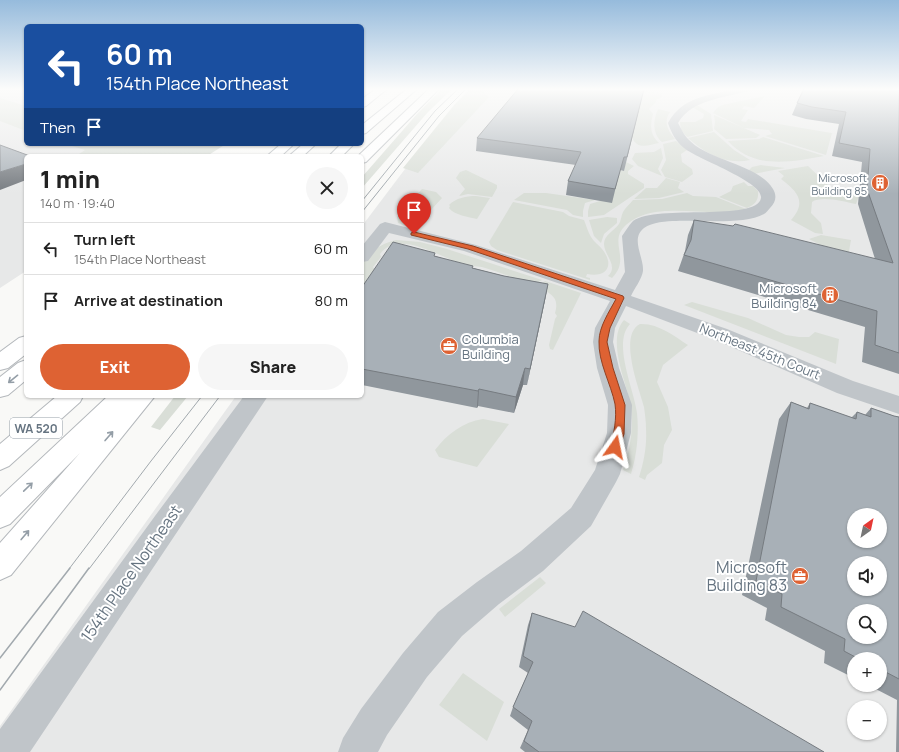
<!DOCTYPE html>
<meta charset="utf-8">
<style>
body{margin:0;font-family:Manrope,sans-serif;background:#f6f6f6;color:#222;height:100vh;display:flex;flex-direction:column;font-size:15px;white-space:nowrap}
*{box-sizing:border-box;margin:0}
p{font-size:13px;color:#767676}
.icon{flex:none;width:22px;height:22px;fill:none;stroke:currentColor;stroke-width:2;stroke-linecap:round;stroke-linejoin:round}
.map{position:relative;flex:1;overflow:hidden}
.side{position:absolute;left:24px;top:154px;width:340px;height:244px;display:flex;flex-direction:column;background:#fff;border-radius:6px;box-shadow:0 1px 3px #0004}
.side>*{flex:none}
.banner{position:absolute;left:24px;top:24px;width:340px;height:122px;border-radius:6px;box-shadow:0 1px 3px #0004;background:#1a4fa0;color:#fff;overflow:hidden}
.needle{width:26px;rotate:33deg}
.fabs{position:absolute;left:847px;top:508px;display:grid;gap:8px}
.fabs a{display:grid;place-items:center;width:40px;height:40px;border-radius:50%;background:#fff;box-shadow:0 1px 3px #0004;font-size:20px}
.pin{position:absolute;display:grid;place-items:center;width:34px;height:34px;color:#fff;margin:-41px -17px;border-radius:50% 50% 50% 0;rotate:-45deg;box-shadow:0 0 4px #0007}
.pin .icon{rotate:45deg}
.me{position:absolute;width:44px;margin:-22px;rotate:12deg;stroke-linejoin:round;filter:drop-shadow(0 0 3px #0008)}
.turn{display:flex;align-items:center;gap:14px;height:84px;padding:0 16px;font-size:18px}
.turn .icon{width:52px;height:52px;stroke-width:2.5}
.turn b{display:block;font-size:28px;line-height:34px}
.then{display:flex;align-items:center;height:38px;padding:0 16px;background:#0003;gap:8px;font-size:15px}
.round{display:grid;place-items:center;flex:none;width:42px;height:42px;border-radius:21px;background:#f6f6f6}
.head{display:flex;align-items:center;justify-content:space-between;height:68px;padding:0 16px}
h1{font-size:24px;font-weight:800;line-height:30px}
.button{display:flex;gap:8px;margin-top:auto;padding:8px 16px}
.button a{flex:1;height:46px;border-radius:24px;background:#de6233;color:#fff;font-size:16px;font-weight:800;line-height:46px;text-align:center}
.button a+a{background:#f6f6f6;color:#222}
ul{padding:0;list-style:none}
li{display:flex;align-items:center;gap:12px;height:52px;padding:0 16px;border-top:1px solid #e0e0e0}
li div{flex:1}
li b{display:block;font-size:15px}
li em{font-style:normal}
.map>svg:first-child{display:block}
</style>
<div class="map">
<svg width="899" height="752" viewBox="0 0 899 752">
<rect width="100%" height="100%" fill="#f9f9f7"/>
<!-- built -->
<path fill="#e7e8e8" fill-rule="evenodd" d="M0,89H26V110L0,101Z
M473,89H899V752H0V726L236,396H362V226L436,128ZM854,515H880V541H854ZM854,563H880V589H854ZM854,611H880V637H854ZM854,659H880V685H854ZM854,707H880V733H854Z
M0,106L26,115V144H117L154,156H26V271L0,288Z"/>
<!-- green -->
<path fill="#d9ded7" d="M442,89H452L428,112L362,188V177L417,114Z
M470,89H486L483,92L489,97L418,173L403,168L455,104Z
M644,91L662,93V97L656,100V102L649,109L653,114C650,126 650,135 659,143C649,145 638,150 632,138Z
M765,96L754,108L744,106L742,109L748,110L741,121L746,122L748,119L855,137L832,133L826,155L765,136L772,134L769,130L744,128L713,113L717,108L722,105Z
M0,98L26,106V131L0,121Z
M697,105L711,114L713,131L687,137L681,130L680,122H695L703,118L704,114L692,107Z
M658,109L670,112C663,122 668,131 675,139L662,142C652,133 653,121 658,109Z
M714,115L760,135L756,138L726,139L714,129L715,122Z
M714,132L734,150L750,160C726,165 706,154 688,138Z
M763,137L824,156C790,162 754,170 728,141L759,139Z
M676,141L687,150L681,154L682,162L692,169L693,174L682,182L665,177L661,170L666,160L663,144Z
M65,144H226L207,156H76L85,150Z
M661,148L663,158L658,169L662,176L638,166L632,159L635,153L654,152Z
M626,162L634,166L628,171V174L644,184V188L604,215L588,217V211L590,204L600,201L620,170L624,171Z
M761,165L785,168L753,174L749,170L752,167Z
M808,166L829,186L846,193L859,196L856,204C846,202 821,195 812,202L811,213L821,223L823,234L815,233L791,220C807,202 798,192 781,179L784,176L778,171Z
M466,170L497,185V188L492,197L468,194L459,196L465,189L456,178L460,172Z
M666,178L680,182L678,188L684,192L659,198L634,199L646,188H657Z
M744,182L748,186H753L758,191C759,200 755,205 747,208L719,197L731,191L733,186Z
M422,189L436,192L442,198L431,210L404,209Z
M524,193H546L595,200L585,203L583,211V217L573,215L567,210L514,200Z
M687,193L693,196L716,197L746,209C709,220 654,197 624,227C609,243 631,259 612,278L608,276C619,266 604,255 604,244C604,235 614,231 619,224C621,221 621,216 623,212C625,208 630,204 633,200L662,199Z
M476,196L490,198L477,219C469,217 454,215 449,208L450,206L449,205C456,198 466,196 476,196Z
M513,202L563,212L569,216L584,220C586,225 588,232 591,237C594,242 599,245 602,249C615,265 607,278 587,274L586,277L590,278V280L497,250L491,246L489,242Z
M403,211L428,212L425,222L414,229L398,223L397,217Z
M607,217L617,218V223L604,234L601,243L594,236L589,220Z
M821,235L851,240L848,257L838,254L809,239Z
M396,240L420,242L447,249L542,280L535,284C516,280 500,272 482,267C476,266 469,266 463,264C442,259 399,228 380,254L381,257L373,267L378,274L362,290C362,283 360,272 362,265C366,251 384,243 396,240Z
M545,281L581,293L553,350L550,349L549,345L555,319L557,316L555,313C560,296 550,294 537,286Z
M692,302L748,318L786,335L799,337H809L815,332L839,339L836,364L684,305Z
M624,320L630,324C612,343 634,389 637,413C639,433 637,455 631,474L623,470C630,450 634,427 631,406C627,384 606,340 624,320Z
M640,324C658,323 674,336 688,345L663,365L657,382L668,407L672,430L664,445L662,463L647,475L645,480L639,477C644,462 647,445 646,429C646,422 645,414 644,407C639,388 618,335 640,324Z
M175,396H188L160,430L151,427Z
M483,419L509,424L477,467L439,457L435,450C447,434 463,422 483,419Z
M540,577L546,583L505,617L499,609Z
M463,673L504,702L487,741L439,705Z"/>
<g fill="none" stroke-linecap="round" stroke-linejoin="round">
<defs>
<path id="highway" d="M376,89H387L366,106L362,107V99Z
M407,89H417L366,133L362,134V125Z
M429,89H439L366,162L362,163V156H358Z
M281,144H294L281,156H267Z
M303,144H316L303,156H289Z
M341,144H354L342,156H329Z
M26,336V354L8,368L0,370V352L19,338Z
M26,360V380L8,395L0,397V377L18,363Z
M57,396H83L80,402L9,466L0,470V444Z
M108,396H155L11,575L0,580V543L80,453L10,524L0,528V497Z"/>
</defs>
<!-- highway casing -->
<use href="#highway" stroke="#b4b8bc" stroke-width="2"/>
<!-- street -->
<path fill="#c0c5c9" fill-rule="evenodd" d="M736,89H750L748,91C725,98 692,99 678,123C681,128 683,134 688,139C708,161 758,164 773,189C777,196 776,202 770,208C768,210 766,213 764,214C745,225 699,220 676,221C667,221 652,222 644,228C630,239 644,257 643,271C642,279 634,289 631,296L727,329L853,381L899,396V414L837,393L713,339L626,306L615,328L613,342L619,368L632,405L631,433L620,474L616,482L591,526L543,571L499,604L462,636L427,677L387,735L378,752H338L343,738L361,709L403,653L438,612L477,582L521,551L571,508L595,470L607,433L608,405L597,368L593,342L595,328L610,301L464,251L389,233L368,261L362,262V246L380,224L385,222L476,245L615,290L625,272L622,236C625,232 629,225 633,221C657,204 757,222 761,198C764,182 697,159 684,148C676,142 671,132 668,123C683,96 708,96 736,89Z
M244,396H268L30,752H0V729L155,516Z"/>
<!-- highway -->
<use href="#highway" fill="#fff" fill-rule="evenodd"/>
<!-- tram-far1 -->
<path stroke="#a2a9ae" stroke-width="1" d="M362,201L435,111L458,89
M362,212L439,116L466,89
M69,569L151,461L202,396
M89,569L220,396"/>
<!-- tram -->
<path stroke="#a2a9ae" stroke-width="1.5" d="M0,658L70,568
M0,690L89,568"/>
</g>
<!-- wall -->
<path fill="#90979d" d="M644,89L624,171L620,170L612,203L566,195L568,181L576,165L476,151L477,138Z
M803,89H899V374L862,362L865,327L678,271L685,251L688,235L694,220L875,259L858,204L862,162L832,156L839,124L806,119L792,115Z
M435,256L473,268L504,276L548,284L545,300L527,385H523L514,413L478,406L477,408L362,385V287Z
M791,402L807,408L810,403L851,418L857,412L865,415L871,408L894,416L899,417V752H896L897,700L868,685H880V659H854V678L824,663L825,651L765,620L767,608L742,595L779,419Z
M532,613L824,752H525L520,748L528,730L510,716L513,707L528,673L519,667L528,625Z"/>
<!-- shaded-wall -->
<path fill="#767b80" d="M26,164V180L0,190V172Z
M548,284L545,300L527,385L530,369Z
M525,368L523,385L514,413L516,397Z
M479,389L478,406L477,408L478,391Z"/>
<!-- building -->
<path fill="#a8b0b7" stroke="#767b80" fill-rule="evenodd" d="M518,89H644L627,157H624L615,189L568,181L581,152L477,138Z
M804,89H899V353L875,345L877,311L684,255L691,240L694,220L733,226L735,224L893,263L867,189L870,149L839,143L846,112L812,107L797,103Z
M0,145L30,156H26V164L0,172Z
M393,242L435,253L434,256L473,266L472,268L504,276L548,284L530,369L525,368L516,397L479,389L478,391L362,369V287Z
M791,402L809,409L810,403L856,419L857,412L871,417V408L894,416L899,417V679L880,669V659H859L844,651L845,639L781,607L782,594L756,581ZM854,515H880V541H854ZM854,563H880V589H854ZM854,611H880V637H854Z
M583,611L824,752H539L524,741L532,721L513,707L533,662L523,656L532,613L575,627Z"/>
<!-- one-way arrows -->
<defs><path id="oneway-shaft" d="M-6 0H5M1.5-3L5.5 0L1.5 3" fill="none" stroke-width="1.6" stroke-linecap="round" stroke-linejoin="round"/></defs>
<g stroke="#949ea7">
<use href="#oneway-shaft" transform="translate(13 379) rotate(141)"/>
<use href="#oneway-shaft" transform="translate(109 436) rotate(-49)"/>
<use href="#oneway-shaft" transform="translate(28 487) rotate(-44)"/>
<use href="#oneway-shaft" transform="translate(25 535) rotate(-50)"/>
</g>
<!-- sky -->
<linearGradient id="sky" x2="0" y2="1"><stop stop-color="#96bbdc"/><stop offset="0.46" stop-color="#fcfcfb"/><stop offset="1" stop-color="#fcfcfb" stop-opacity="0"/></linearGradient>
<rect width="899" height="194" fill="url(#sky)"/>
<!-- route -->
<path fill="#de6233" stroke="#904021" d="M414,232L473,246L623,296L624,298L610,328L607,342L613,368L625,405L624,434L619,450L615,451L611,450L610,447C614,434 617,418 615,404C611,384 598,362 599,341C599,327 609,312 616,299L468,249L411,235V233Z"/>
<!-- icons -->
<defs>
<symbol id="building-disc" viewBox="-11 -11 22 22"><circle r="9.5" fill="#de6233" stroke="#fff"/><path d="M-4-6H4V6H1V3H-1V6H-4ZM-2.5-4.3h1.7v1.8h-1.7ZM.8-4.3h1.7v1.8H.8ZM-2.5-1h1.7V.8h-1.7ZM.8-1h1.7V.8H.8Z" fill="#fff"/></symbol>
<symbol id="office-disc" viewBox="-11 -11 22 22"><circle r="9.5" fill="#de6233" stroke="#fff"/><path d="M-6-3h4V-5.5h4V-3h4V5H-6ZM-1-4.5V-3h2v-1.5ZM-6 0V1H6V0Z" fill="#fff"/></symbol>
</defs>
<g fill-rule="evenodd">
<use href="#building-disc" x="870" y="173" width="20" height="20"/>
<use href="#building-disc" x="820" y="285" width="20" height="20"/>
<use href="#office-disc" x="439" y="336" width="20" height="20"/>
<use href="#office-disc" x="790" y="566" width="20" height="20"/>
</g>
<g text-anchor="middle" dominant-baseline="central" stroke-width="4" stroke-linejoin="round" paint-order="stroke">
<!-- far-poi labels -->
<g font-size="11" fill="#667481" stroke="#fff" text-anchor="end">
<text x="867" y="177">Microsoft<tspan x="867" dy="13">Building 85</tspan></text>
</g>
<!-- shield labels -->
<rect fill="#fff" stroke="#949ea7" stroke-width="1" x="10" y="418" width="52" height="20" rx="3"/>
<g font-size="12" font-weight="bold" fill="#667481">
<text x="36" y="428">WA 520</text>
</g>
<!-- poi labels -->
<g font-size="13" fill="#667481" stroke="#fff" text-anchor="end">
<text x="817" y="288">Microsoft<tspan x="817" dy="15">Building 84</tspan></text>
<text x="462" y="339" text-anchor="start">Columbia<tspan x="462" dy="15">Building</tspan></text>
</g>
<!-- street labels -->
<g font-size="13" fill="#667481" stroke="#fff">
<text transform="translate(760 351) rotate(22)">Northeast 45th Court</text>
</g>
<!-- near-poi labels -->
<g font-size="16" fill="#667481" stroke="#fff" text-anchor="end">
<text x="787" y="567">Microsoft<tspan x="787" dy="18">Building 83</tspan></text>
</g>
<!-- near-street labels -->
<g font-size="16" fill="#667481" stroke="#fff">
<text transform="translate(131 573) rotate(-55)">154th Place Northeast</text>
</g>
</g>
</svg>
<div class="fabs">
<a><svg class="needle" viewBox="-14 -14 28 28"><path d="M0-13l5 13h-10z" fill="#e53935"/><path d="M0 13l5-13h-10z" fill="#767676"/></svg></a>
<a><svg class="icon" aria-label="sound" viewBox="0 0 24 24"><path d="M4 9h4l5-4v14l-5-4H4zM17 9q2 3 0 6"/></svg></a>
<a><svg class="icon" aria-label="search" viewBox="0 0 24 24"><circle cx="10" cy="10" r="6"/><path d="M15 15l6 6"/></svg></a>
<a>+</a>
<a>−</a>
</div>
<div class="pin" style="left:414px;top:234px;background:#d93025"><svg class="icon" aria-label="arrive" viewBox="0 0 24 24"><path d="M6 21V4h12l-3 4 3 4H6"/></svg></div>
<svg class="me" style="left:615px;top:447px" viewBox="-20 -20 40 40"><path d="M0-17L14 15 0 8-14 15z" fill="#de6233" stroke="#fff" stroke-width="4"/></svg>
<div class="banner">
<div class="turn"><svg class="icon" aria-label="left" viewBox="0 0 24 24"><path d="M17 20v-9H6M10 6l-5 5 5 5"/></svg><div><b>60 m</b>154th Place Northeast</div></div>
<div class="then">Then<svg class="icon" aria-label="arrive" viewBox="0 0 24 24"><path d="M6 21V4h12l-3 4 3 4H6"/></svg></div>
</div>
<section class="side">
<div class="head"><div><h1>1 min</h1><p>140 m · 19:40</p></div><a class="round"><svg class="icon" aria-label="close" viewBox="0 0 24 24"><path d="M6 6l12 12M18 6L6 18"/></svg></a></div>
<ul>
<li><svg class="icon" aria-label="left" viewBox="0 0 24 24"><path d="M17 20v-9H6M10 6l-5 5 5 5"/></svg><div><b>Turn left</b><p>154th Place Northeast</p></div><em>60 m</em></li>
<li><svg class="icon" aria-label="arrive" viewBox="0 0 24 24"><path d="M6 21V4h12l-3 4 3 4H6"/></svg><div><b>Arrive at destination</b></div><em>80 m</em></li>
</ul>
<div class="button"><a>Exit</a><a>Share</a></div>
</section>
</div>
